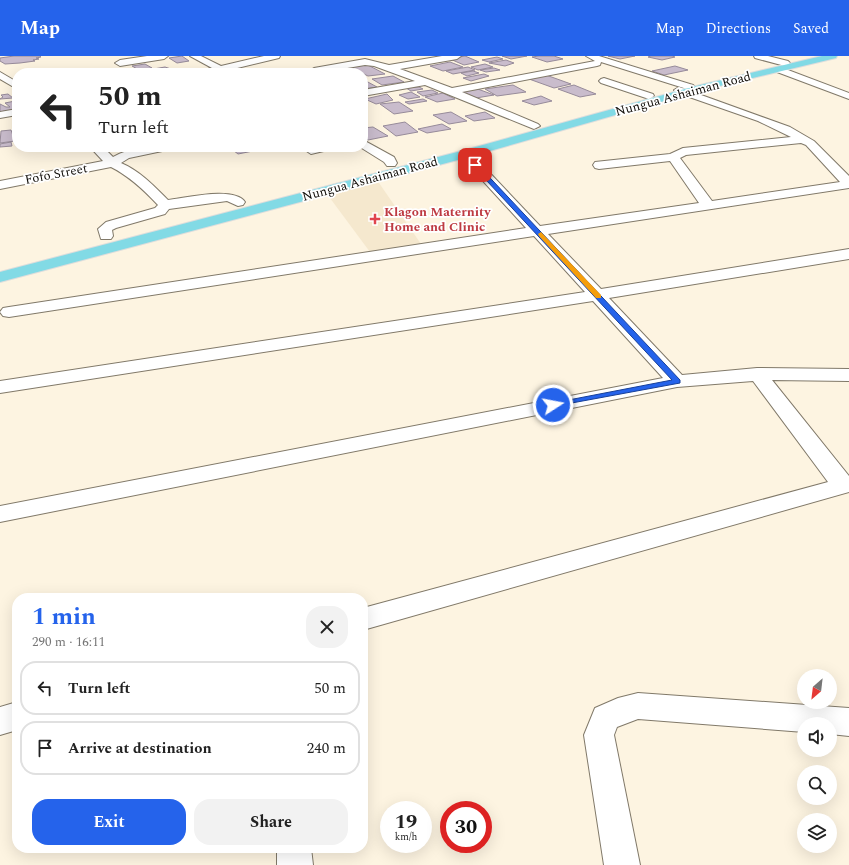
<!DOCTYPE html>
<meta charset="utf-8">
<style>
body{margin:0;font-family:Spectral,serif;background:#f2f2f2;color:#222;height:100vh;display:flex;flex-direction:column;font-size:15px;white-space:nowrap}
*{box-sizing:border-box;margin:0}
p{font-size:13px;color:#767676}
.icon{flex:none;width:22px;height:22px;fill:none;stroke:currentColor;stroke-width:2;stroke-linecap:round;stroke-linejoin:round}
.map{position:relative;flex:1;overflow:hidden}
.drawer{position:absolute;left:12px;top:537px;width:356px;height:260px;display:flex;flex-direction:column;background:#fff;border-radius:16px;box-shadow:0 4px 16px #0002}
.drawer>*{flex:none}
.guide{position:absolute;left:12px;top:12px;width:356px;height:84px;border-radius:16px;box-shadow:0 4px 16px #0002;background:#fff;color:#222;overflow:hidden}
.needle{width:26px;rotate:208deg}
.fabs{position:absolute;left:797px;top:613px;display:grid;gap:8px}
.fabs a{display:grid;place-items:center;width:40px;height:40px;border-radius:50%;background:#fff;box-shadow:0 4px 16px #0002;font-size:20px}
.speed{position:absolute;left:380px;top:745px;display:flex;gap:8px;font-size:20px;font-weight:700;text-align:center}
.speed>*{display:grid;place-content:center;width:52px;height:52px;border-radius:50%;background:#fff;box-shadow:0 4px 16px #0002;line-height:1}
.speed small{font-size:10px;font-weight:400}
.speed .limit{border:6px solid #d22;background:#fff;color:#111}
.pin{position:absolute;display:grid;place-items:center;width:34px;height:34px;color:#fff;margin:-17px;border-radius:8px;box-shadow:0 2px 6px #0006}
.me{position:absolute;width:44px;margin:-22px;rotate:79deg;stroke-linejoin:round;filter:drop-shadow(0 0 3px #0008)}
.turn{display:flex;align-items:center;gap:14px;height:84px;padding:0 20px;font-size:18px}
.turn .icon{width:52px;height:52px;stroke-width:2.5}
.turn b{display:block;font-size:28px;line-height:34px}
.round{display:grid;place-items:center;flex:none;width:42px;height:42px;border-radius:16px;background:#f2f2f2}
.summary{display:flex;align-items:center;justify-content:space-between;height:68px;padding:0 20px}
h1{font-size:24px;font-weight:700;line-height:30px;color:#2563eb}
.cta{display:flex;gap:8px;margin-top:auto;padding:8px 20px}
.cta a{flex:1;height:46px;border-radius:16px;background:#2563eb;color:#fff;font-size:16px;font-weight:700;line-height:46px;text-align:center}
.cta a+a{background:#f2f2f2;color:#222}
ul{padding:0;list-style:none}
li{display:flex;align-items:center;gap:12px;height:54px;margin:0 8px 6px;padding:0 12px;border:2px solid #e0e0e0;border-radius:16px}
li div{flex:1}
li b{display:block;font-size:15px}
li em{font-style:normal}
header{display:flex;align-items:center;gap:24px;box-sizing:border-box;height:56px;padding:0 20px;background:#2563eb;color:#fff}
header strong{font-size:19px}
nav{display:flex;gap:22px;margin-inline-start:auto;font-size:14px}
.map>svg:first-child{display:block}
</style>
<header>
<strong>Map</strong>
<nav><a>Map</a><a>Directions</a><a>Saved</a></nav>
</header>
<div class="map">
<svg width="849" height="809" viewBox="0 0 849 809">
<rect width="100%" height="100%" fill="#fdf4e1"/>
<!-- built -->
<path fill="#f5e8ce" d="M377,124L421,188L370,196L327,138Z"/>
<!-- building -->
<path fill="#c9bccc" stroke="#978b9a" d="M14,0H40L41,1L36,2L39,3L33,4L35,5L20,7L5,8L0,5V2Z
M182,0L189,5L177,7L169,2Z
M465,0L479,6L464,9L450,3Z
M502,0H527L511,3Z
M539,0H554L563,3L547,6L532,1Z
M608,0H635L620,3Z
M651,0H672L675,1L662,4L648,1Z
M497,1L503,3L489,6L482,4Z
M506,4L514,7L505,10L489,7Z
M450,6L463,11L443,15L430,10Z
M145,8L152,12L139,14L132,10Z
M366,8L385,18L368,20L349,11Z
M485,8L493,11L478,14L471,11Z
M675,10L688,14L664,19L652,15Z
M165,11L171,13L152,17L142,15Z
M468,11L475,14L453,18L446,15Z
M494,12L500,14L486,16L480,14Z
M49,13L57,16L45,17L39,15Z
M473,15L479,17L467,20L461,17Z
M484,18L489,20L471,25L463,22Z
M546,19L571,28L554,32L529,23Z
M393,20L404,26L382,29L372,23Z
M363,25H366L377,31L363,33Z
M513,29L526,36L497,40L485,33Z
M574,29L596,38L580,41L558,33Z
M419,31L423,33L411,35L406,32Z
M475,32L494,39L476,42L461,35Z
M432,34L438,37L423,40L417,36Z
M411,36L420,41L408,43L399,39Z
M443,37L455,43L437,46L425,41Z
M8,38L13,42L0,43L3,41L1,39Z
M387,38L393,44L376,48L365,43Z
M541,40L552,45L534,49L522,45Z
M423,43L427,45L409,48L405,46Z
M15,45L17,47V53L0,56V48L6,51H10L5,47Z
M399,46L413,55L394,58L380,48Z
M451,56L467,65L449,68L433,59Z
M485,56L495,62L474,65L465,60Z
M405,66L418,76L396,80L383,70Z
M442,68L451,73L427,77L418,73Z
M373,71L388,80L368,84L363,81V72Z
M11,74L15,85L0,87L1,75Z
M11,86L12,90L0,91V88Z
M229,91H260L263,93L238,98Z"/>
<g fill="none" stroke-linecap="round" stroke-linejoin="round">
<defs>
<path id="minor" d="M147,0H168L164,3L120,10L115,7L120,4Z
M190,0H201L221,10L264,0H280L279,2L229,14L228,17H197L199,15L212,12Z
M442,0H461L457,3L400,13L452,32L595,5L586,0H599L693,29L695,31L690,34L687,33L601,6L600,9L597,10L462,36L538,68L540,70L534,73L425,29L363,40V34L415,25L374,10L365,9L318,17H311L309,15L314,12L365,3L389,9Z
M754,0H768L788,5L790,7L785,10L755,2Z
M780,11L849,37V43L777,16L775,14Z
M0,16L17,26V33L0,23Z
M604,22L653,38L654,40L649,43L601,27L599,25L601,23Z
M679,31L790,71L814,85L849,120V132L548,178L601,233L849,193V203L609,242L682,319L757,312L849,313V325L772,324L849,420V436L363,574V552L828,426L753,325L677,331L0,466V450L663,322L593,245L0,337V325L585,236L534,180L9,261L3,260L0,256L3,252L9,251L526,172L461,101L459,98L461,95H469L540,170L699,147L670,105L599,113L595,112L593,109L595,106L670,98L683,92L791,81L758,65L675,36L674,34ZM801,87L806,89L840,126L712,145L680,102L686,99Z
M17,53V59L0,62V56Z
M363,84L394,101L397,107L395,110H387L384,106L360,91H363Z
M90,91H103L113,101C130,91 150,91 169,91L167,94L129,102L121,107C140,115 154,130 168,144C186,142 234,130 245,146L243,149L238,150L227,145L169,153L165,158L116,172L112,174L113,180L111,183H101L98,173L106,166L155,152L158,149C144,134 129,120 111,111L0,133V125L103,105Z
M307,91H330L328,94L311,98L305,94Z
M638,637L849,652V680L830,678V668H804V676L638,663L617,671L614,679L640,809H604L584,679L595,652L618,642Z
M17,646V674L0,679V651Z
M277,792H311L313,809H277Z"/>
<path id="major" d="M822,0H837L836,2L699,35L469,101L0,226V216L461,95L692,31Z"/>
</defs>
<!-- minor casing -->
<use href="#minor" stroke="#817969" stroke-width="2"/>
<!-- major casing -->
<use href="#major" stroke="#dddddc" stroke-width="2"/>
<!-- minor -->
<use href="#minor" fill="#fff" fill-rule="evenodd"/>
<!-- major -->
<use href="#major" fill="#82dae5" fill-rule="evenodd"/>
</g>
<!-- route -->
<path fill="#2563eb" stroke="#184099" d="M473,108H477L680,324V327L550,351V347H553L672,324L473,110Z"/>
<!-- slow -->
<path fill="#f59e0b" d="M541,176L601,239V242H596L539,180L538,178Z"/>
<!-- markers -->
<path fill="#e0444e" stroke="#fff" stroke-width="1.5" d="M373 157h4v4h4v4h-4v4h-4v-4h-4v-4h4z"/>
<g text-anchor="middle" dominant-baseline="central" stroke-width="3.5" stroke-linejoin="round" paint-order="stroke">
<!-- far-street labels -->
<g font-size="13" fill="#0e0b06" stroke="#fff">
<text transform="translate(683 38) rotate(-15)">Nungua Ashaiman Road</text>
<text transform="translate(56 118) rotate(-11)">Fofo Street</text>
<text transform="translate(370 123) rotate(-15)">Nungua Ashaiman Road</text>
</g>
<!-- far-health labels -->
<g font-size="13" font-weight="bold" fill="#be3a42" stroke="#fff" text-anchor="start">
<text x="384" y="156">Klagon Maternity<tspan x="384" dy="15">Home and Clinic</tspan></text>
</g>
</g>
</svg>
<div class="fabs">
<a><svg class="needle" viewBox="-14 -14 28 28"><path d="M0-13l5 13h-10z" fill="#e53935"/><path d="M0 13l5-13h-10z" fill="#767676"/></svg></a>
<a><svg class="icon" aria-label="sound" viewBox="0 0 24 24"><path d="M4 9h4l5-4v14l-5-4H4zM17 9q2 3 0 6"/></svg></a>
<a><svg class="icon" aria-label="search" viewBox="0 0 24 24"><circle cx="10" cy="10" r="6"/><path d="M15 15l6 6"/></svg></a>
<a><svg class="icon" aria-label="layers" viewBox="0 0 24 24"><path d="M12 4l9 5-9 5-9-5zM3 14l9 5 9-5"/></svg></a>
</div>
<div class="speed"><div>19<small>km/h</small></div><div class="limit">30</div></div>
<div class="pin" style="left:475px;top:109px;background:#d93025"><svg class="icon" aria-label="arrive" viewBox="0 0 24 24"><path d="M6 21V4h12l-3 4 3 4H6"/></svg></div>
<svg class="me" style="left:553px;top:349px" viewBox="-20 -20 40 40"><circle r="17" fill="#2563eb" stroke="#fff" stroke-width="3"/><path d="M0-11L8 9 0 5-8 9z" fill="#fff"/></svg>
<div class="guide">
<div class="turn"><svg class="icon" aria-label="left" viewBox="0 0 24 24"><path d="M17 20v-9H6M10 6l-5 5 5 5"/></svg><div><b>50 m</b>Turn left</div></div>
</div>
<section class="drawer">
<div class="summary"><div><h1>1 min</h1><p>290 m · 16:11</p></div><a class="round"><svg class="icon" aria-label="close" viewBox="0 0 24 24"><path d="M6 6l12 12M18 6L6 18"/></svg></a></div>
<ul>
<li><svg class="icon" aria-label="left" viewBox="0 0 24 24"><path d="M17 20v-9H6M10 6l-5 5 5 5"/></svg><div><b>Turn left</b></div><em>50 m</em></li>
<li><svg class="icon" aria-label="arrive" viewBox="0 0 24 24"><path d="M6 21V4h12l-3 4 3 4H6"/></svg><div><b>Arrive at destination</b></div><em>240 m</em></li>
</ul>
<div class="cta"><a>Exit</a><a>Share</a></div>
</section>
</div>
